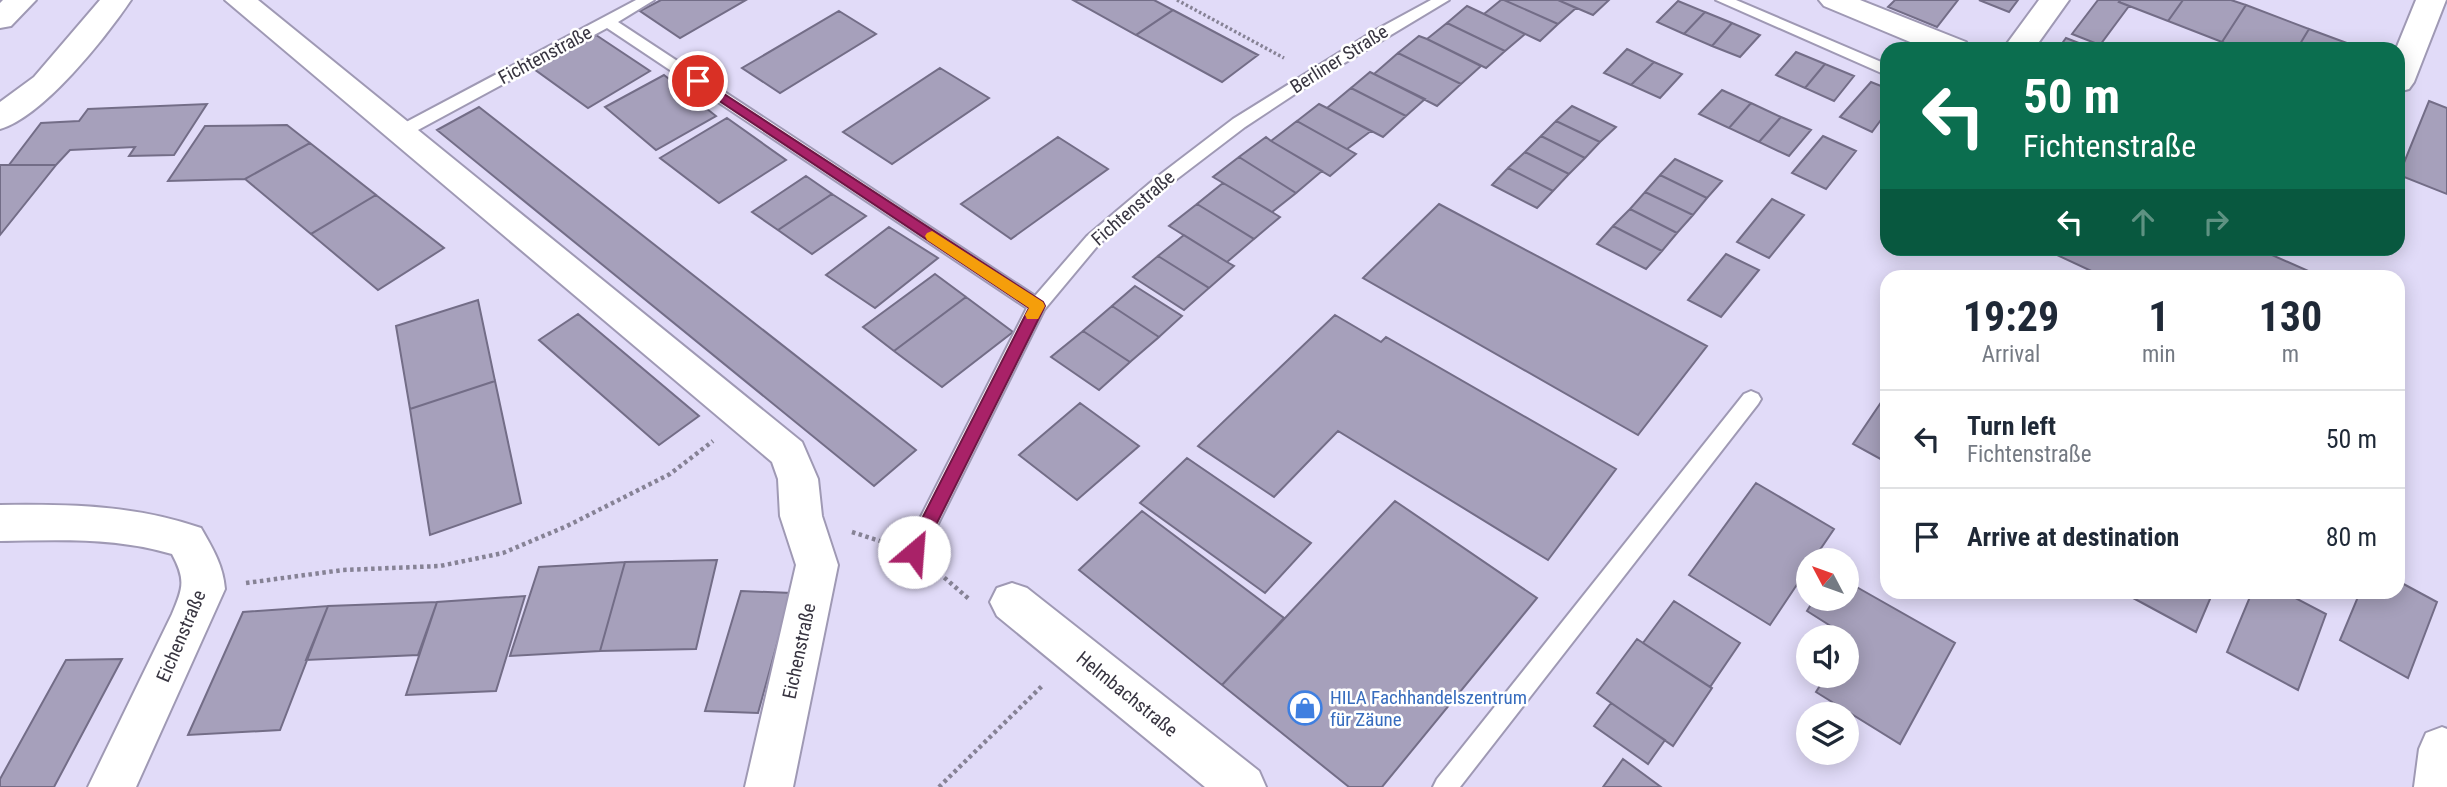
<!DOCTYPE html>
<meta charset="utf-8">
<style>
body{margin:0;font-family:"Roboto Condensed",sans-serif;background:#f2f2f3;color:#1f2937;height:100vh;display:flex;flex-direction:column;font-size:26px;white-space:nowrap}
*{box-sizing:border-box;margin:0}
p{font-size:23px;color:#747a83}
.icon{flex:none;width:38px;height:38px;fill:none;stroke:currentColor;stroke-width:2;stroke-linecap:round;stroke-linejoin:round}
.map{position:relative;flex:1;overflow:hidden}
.drawer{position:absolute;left:1880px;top:270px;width:525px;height:329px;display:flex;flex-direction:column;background:#fff;border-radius:21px;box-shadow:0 4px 18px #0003}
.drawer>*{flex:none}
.guide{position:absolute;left:1880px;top:42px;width:525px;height:214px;border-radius:21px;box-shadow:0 4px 18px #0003;background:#0b6e4f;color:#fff;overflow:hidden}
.needle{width:46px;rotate:311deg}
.fabs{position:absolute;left:1796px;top:548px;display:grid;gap:14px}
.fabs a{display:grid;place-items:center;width:63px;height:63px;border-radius:50%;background:#fff;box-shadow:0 4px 18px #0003;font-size:35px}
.pin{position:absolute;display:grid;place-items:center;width:60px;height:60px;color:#fff;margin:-30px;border:4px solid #fff;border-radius:50%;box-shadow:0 2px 7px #0007}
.me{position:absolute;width:77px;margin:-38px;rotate:27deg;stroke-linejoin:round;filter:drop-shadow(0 0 5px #0008)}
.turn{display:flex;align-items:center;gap:24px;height:147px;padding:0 28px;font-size:32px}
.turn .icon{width:91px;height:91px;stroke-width:2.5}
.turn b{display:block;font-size:49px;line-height:60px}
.lanes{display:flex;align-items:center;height:66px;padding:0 28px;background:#0003;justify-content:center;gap:35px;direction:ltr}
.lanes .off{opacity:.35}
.eta{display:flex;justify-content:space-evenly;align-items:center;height:119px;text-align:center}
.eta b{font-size:42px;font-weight:700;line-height:49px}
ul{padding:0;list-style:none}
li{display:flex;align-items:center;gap:21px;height:98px;padding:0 28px;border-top:2px solid #e0e1e3}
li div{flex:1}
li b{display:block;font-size:26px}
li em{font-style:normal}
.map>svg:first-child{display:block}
</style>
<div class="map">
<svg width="2447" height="787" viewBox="0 0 2447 787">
<rect width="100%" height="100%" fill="#e1dbf8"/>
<!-- building -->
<path fill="#a6a0bb" stroke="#736d87" stroke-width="2" d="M661,0H746L680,38L640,11Z
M1073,0H1154L1173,10L1136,35Z
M1501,0H1504L1558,24L1540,41L1484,14Z
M1504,0H1558L1576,8L1558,24Z
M1558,0H1609L1593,15Z
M1895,0H1958L1937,27L1888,7Z
M1979,0H2018L2009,12Z
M2098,0H2121L2119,2L2129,6L2100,45L2072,34Z
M2121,0H2183L2168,21L2119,2Z
M2183,0H2231L2246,5L2222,42L2168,21Z
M1678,1L1705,12L1684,34L1657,22Z
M2246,5L2309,29L2297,49H2240L2222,42Z
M1467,6L1484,14L1525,34L1505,51L1447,23Z
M1173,10L1258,55L1222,82L1136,35Z
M839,11L876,34L780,93L742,68Z
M1705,12L1732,23L1712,46L1684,34Z
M1447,23L1505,51L1486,68L1427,39Z
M1732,23L1760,35L1740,57L1712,46Z
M2309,29L2363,49H2297Z
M596,35L650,71L588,108L534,69Z
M1419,36L1427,39L1481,66L1461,84L1398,53Z
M2066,38L2094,49H2058Z
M1627,49L1654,62L1631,85L1604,73Z
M1796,52L1825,64L1805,88L1776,75Z
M1398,53L1461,84L1437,106L1374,74Z
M1654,62L1682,74L1660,98L1631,85Z
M1825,64L1854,76L1834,101L1805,88Z
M940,68L989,98L892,164L843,132Z
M1370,72L1374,74L1425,99L1406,116L1351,88Z
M664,75L716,116L656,150L605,107Z
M1871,82L1886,88V113L1872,132L1840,117Z
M1351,88L1406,116L1383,137L1327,108Z
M1722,90L1751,103L1729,128L1699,114Z
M2429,101L2447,108V194L2399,175Z
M1751,103L1781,117L1759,142L1729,128Z
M207,104L174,155L129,156L135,147L70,150L56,165H9L41,123L79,121L88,109Z
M1319,104L1327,108L1371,131L1347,149L1297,121Z
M1572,106L1616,127L1600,142L1556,121Z
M479,107L916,450L874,486L437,130Z
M1781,117L1811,130L1789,156L1759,142Z
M727,118L786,160L719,203L660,158Z
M1297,121L1347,149L1356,154L1330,176L1271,141Z
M1556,121L1600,142L1585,158L1541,136Z
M287,125L310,143L245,179L168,181L205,126Z
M1541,136L1585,158L1569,174L1525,152Z
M1823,136L1856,151L1826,189L1792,173Z
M1058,137L1108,169L1011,239L961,204Z
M1266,137L1271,141L1322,171L1296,193L1239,157Z
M310,143L376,195L311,234L245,179Z
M1525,152L1569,174L1553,191L1508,168Z
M1239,157L1296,193L1272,212L1213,177Z
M1675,159L1722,181L1707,198L1660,175Z
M0,165H56L0,235Z
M1508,168L1553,191L1537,208L1492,185Z
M1660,175L1707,198L1693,215L1645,192Z
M806,176L832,194L778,230L752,212Z
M1223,183L1272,212L1280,217L1254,239L1197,204Z
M1645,192L1693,215L1677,233L1630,209Z
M832,194L866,216L812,254L778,230Z
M376,195L444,248L378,290L311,234Z
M1772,199L1804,215L1769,258L1737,242Z
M1197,204L1254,239L1227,262L1169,226Z
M1439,204L1707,346L1638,435L1363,278Z
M1630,209L1677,233L1662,251L1613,226Z
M1613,226L1662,251L1646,269L1597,244Z
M889,227L938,258L875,308L826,275Z
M1184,235L1227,262L1234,266L1209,288L1158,256Z
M2042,248H2256L2313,273L2312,276H2102Z
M1726,254L1759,270L1721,317L1688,300Z
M1158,256L1209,288L1184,310L1133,277Z
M935,274L966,297L894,351L863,327Z
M1135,286L1182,316L1159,337L1112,306Z
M966,297L1013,332L942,387L894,351Z
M478,300L495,381L410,409L396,326Z
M1112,306L1159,337L1130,362L1083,331Z
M578,314L699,416L659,445L539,340Z
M1335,315L1381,342L1386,337L1616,469L1548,560L1338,431L1274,497L1198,446Z
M1083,331L1130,362L1099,390L1051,357Z
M495,381L521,503L430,535L410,409Z
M1886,395V462L1853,444Z
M1080,403L1139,446L1077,500L1019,455Z
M1187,458L1311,543L1265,593L1140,503Z
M1756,483L1834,529L1813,560H1808V568L1770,625L1689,575Z
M1395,501L1537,598L1382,787H1349L1222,685Z
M1142,511L1284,618L1222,685L1079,570Z
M717,560L696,649L600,651L625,562Z
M625,562L600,651L510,656L539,567Z
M1846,581L1955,643L1900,744L1816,692L1826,676H1846L1848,637L1807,611L1815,598H1846Z
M2398,581L2437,602L2408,678L2340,640L2360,592H2398Z
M741,591L791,593L758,713L705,711Z
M2122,592H2213L2196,632Z
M2252,592H2284L2326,614L2298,690L2227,652Z
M525,596L496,691L406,695L437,602Z
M1674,601L1740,643L1710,687L1643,643Z
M437,602L418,655L306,660L328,606Z
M328,606L280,730L188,735L243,612Z
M1637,639L1712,688L1673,746L1597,693Z
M122,659L54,787H0V779L66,660Z
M1611,703L1665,740L1648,764L1594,726Z
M1623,759L1661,787H1603Z"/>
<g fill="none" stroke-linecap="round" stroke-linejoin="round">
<defs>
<path id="lane" d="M636,0H654L618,22L1035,296L1087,236L1157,177L1233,119L1374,31L1431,0H1449L1316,80L1245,127L1169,185L1099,244L1044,310L921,558L914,561L907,558L903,552L1027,308L607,28L405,137H393L391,133L393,129Z
M1716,0H1736L1886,64V75Z
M1751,391L1758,394L1761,399L1758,404L1460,787H1433L1437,779L1744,394Z"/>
<path id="street" d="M3,0H36L11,26L0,28V3Z
M100,0H131C106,37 43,117 0,129V102L34,77Z
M225,0H258L802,442L818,479L822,516L838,565L793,787H745L796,565L780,516L778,479L772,462Z
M1819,0H1860L1966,42L1970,49H1927L1824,6Z
M2039,0H2069L2034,49H2003Z
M2416,0H2446L2414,82L2409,89L2398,92L2396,49Z
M0,505C69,504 135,505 201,528C213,549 223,565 225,589L136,787H88L172,614C183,588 186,580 172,554C116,537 57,540 0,541Z
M1012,583L1027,588L1259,771L1266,787H1205L997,616L990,602L997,588Z
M2442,727L2447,729V787H2414L2419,749L2426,733Z"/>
</defs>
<!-- lane casing -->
<use href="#lane" stroke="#9f99b4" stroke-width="4"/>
<!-- street casing -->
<use href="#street" stroke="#9f99b4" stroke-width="4"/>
<!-- path-far1 -->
<path stroke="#868295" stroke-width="3.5" stroke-dasharray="2.5 2.5" stroke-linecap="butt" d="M1177,0L1284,58"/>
<!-- path -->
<path stroke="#868295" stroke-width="4.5" stroke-dasharray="3.5 3.5" stroke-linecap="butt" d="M852,532L883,542
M939,573L969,599
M246,583L343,570L440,566L503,553L567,526L670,474L713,441
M939,787L1042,686"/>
<!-- lane -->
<use href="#lane" fill="#fff" fill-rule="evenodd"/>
<!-- street -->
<use href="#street" fill="#fff" fill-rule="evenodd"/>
</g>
<!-- route -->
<path fill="#a92268" stroke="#6e1644" stroke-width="2" d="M698,77L1043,302L1045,306L920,557L914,559L908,557L905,552L1029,308L694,84L692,81Z"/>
<!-- slow -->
<path fill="#f59e0b" d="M932,231L1043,302L1045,306L1038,319H1027L1025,315L1029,308L927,240L925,236L927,233Z"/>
<!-- icons -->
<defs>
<symbol id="shop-ring" viewBox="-11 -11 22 22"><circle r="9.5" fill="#fff" stroke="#3f7fe0" stroke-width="1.5"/><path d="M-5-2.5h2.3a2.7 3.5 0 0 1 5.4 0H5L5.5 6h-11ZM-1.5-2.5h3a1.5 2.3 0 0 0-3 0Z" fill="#3f7fe0"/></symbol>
</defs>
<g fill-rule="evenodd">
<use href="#shop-ring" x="1286" y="689" width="38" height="38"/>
</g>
<g text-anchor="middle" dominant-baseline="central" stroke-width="5" stroke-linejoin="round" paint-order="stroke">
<!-- street labels -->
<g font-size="19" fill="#383541" stroke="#fff">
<text transform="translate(545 55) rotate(-28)">Fichtenstraße</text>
<text transform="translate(1339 59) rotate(-32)">Berliner Straße</text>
<text transform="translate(1133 208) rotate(-41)">Fichtenstraße</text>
<text transform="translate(181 636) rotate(-67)">Eichenstraße</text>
<text transform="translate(799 651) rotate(-78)">Eichenstraße</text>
<text transform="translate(1127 694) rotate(39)">Helmbachstraße</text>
</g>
<!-- shop labels -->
<g font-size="19" fill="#366cbe" stroke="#fff" text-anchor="start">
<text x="1330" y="697">HILA Fachhandelszentrum<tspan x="1330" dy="22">für Zäune</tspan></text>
</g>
</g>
</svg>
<div class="fabs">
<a><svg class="needle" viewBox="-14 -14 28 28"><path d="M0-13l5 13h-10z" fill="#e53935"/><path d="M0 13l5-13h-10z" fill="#747a83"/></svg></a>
<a><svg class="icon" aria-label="sound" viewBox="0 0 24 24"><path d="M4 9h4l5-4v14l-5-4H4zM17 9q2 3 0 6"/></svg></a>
<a><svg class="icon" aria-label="layers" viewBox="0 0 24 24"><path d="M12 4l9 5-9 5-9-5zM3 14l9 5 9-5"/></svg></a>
</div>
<div class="pin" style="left:698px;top:81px;background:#d93025"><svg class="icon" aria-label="arrive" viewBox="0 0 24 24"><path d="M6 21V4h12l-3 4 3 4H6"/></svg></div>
<svg class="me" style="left:914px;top:552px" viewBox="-20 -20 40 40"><circle r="19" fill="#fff"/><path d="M0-13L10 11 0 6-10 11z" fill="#a92268"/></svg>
<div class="guide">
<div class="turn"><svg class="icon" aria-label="left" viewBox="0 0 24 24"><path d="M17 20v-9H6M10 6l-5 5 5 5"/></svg><div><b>50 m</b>Fichtenstraße</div></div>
<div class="lanes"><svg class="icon" aria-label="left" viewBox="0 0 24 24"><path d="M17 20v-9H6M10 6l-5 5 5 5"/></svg><svg class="icon off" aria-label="ahead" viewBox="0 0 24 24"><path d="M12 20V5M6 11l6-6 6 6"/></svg><svg class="icon off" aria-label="right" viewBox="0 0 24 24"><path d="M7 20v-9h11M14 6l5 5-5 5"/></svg></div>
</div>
<section class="drawer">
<div class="eta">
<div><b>19:29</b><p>Arrival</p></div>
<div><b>1</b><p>min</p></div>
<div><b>130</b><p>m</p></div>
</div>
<ul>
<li><svg class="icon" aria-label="left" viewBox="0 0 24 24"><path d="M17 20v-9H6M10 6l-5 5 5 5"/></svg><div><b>Turn left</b><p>Fichtenstraße</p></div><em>50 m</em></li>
<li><svg class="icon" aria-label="arrive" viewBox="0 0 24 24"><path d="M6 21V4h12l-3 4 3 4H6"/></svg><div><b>Arrive at destination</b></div><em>80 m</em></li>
</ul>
</section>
</div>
